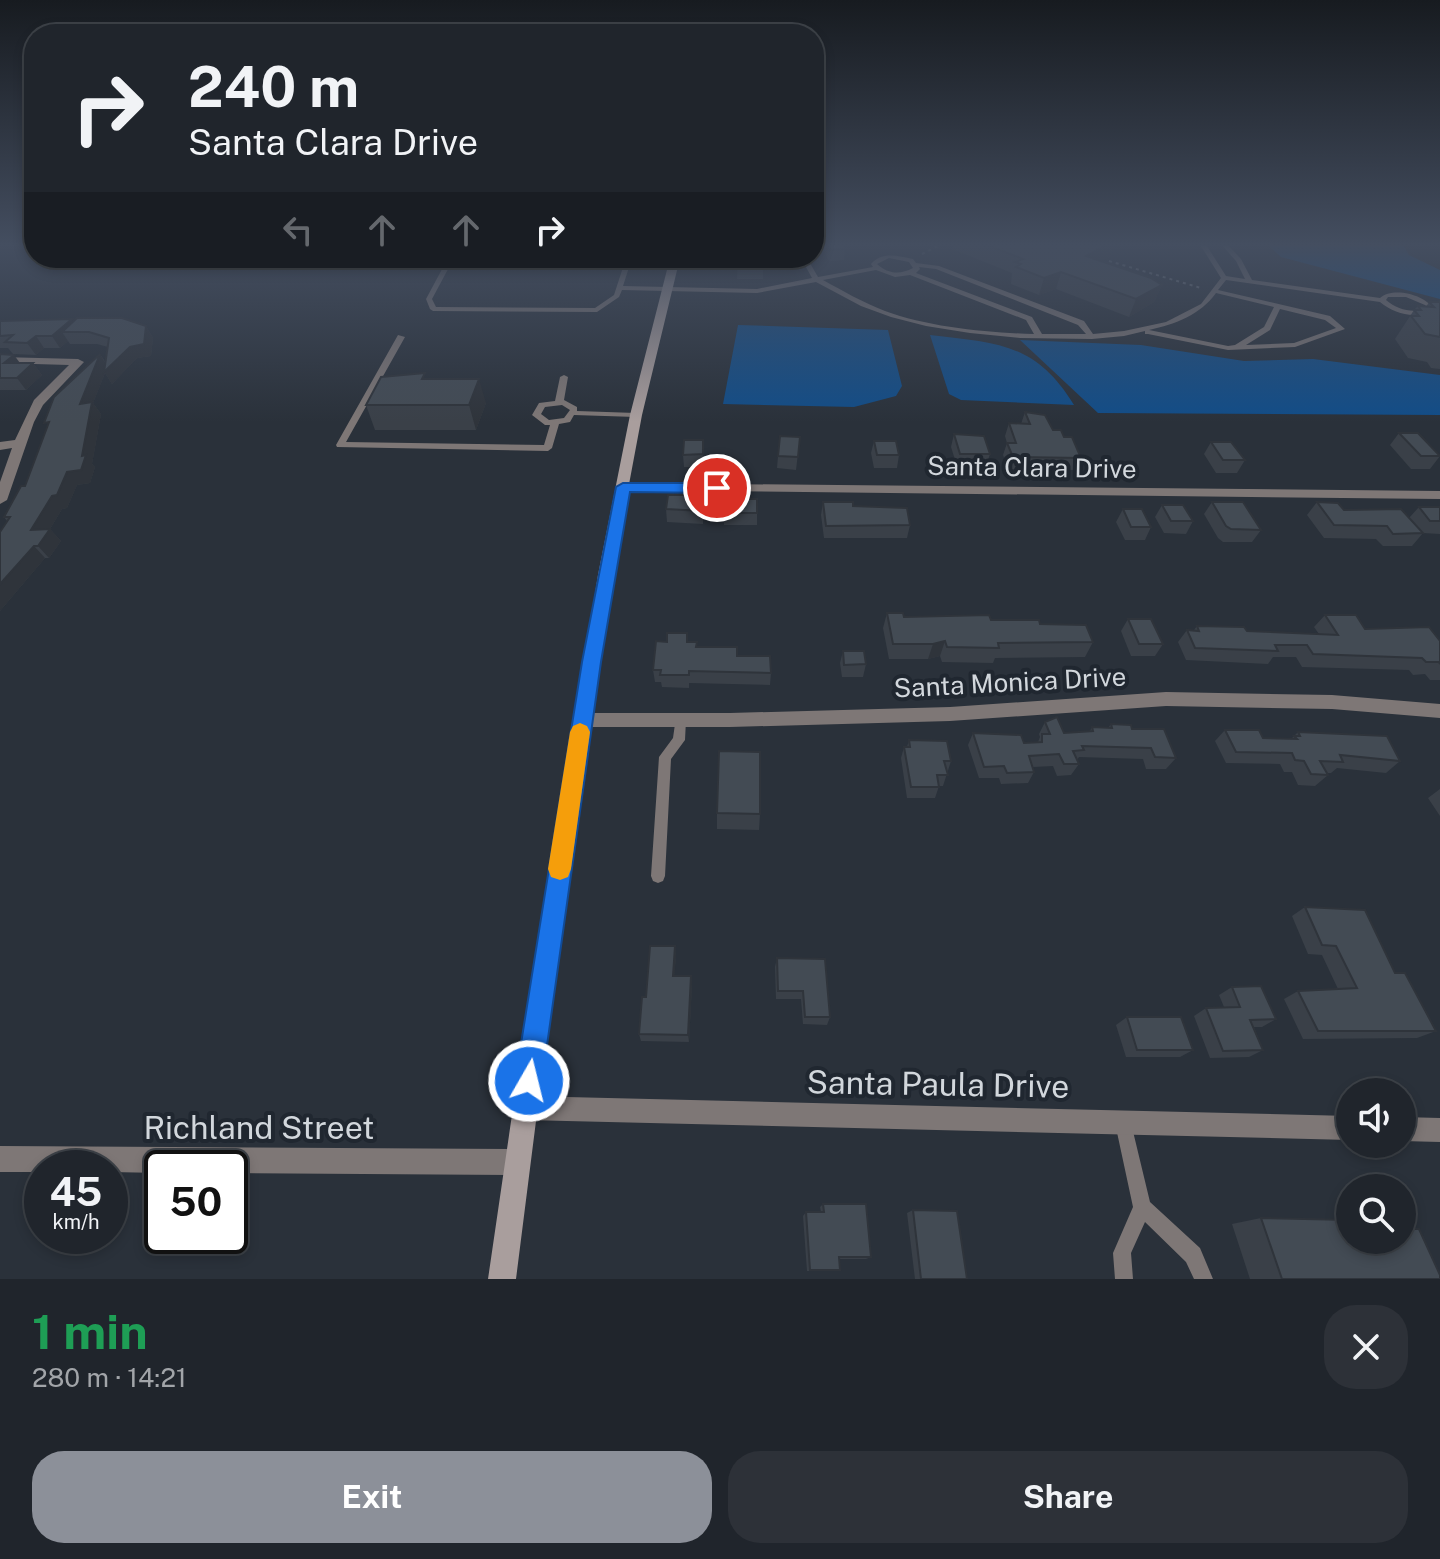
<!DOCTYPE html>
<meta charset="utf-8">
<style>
body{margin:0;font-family:"Public Sans",sans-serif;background:#2d3138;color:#f1f3f6;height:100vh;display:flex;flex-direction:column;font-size:30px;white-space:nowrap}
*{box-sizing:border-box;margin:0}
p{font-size:26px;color:#a2a5a9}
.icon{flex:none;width:44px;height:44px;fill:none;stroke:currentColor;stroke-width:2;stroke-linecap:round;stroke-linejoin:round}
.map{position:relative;height:1279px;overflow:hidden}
.sheet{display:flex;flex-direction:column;background:#20252c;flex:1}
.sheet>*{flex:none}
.hud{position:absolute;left:24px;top:24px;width:800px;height:244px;border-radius:32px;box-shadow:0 4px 12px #0003,0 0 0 2px #3d4248;background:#20252c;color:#f1f3f6;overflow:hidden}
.tools{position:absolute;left:1336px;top:1078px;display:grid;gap:16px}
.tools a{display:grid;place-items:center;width:80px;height:80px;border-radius:50%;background:#20252c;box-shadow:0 4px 12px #0003,0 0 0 2px #3d4248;font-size:40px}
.speed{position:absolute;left:24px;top:1150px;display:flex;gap:16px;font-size:40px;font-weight:700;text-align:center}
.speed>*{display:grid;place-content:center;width:104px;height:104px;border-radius:50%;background:#20252c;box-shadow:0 4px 12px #0003,0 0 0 2px #3d4248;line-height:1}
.speed small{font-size:20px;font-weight:400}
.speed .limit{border:4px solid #111;border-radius:12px;background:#fff;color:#111}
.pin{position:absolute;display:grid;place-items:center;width:68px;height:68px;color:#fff;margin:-34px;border:4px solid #fff;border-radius:50%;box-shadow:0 2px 8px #0007}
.me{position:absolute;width:88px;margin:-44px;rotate:8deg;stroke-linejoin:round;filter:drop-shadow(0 0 6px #0008)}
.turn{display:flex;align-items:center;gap:28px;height:168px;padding:0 32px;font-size:36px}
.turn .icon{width:104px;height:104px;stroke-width:2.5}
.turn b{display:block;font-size:56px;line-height:68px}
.lanes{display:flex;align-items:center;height:76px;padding:0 32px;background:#0003;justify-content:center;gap:40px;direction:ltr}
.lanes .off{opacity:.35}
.round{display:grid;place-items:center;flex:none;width:84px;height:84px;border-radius:32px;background:#2d3138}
.head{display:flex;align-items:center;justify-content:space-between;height:136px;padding:0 32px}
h1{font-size:48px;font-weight:700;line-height:60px;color:#1e9e55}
.action{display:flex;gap:16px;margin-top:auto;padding:16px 32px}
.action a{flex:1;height:92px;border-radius:32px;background:#8c9099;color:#fff;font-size:32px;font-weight:700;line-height:92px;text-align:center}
.action a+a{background:#2d3138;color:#f1f3f6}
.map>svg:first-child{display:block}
</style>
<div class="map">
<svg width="1440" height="1279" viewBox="0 0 1440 1279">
<rect width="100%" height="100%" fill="#2a313a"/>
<!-- green -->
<path fill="#124d88" d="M1266,243H1402L1409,255L1440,270V299L1281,257Z
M738,325L888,330L902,386L896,396L854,407L723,404Z
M930,335C998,343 1036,343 1074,405L961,400L949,394Z
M1020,340L1141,345L1244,361L1313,359L1440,375V415L1098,413Z"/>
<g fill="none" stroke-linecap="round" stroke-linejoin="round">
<!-- path -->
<path stroke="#727880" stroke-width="2" stroke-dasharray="3 4" stroke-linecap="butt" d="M922,254L944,243
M1109,261L1201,288"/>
<!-- lane -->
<path fill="#7e7776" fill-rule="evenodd" d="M1199,243H1205L1226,276L1245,279L1236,261L1220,243H1226L1241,259L1252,280L1380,298C1393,286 1427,295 1434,310C1416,319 1396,315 1380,302L1226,280L1218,290L1330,316L1345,329L1295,347L1228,350L1148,334H1145V331L1124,336L1092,339L1020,338L970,333L926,326L891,317L861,306L816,282L757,293L622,290L619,297L597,312L433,311L430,309L426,299L448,258H454L432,299L436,307L595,308L614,295L626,258H632L623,286L757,289L812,278L801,258H807L818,277L873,267L871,264C882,251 898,256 913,259L916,263L939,266L1084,321L1093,334L1124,331L1166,322L1201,304L1221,278ZM889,258L909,262L913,268C900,275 888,274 877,264ZM919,267L936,269L1078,325L1086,334H1042L1032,317L916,273L920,269ZM876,270L895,277L910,275L1026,320L1034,334C989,333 928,327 885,311C864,303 843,291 823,280ZM1216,293L1274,307L1264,327L1235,345L1228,346L1149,330C1176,324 1200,315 1216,293ZM1388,297H1406L1425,305L1427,309C1411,313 1398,310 1386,300ZM1280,309L1325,320L1336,328L1294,343L1246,345L1270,330Z
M398,335L405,337L346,442L544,445L550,425H545L532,415L539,403L555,401L560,377L564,375L568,377L564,400L577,407V411L636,413L640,415L636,417L574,415L570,422L559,424L552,448L548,451L337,447L336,445ZM562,405L570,410L564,418L549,420L541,414L545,407Z
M680,715L684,717L686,720L685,740L671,759L665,876L663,881L658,883L653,881L651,876L659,757L673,738L676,717Z
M1123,1115L1129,1117L1131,1123L1150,1202L1200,1248L1213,1279H1194L1186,1262L1145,1222L1131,1253L1133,1279H1115L1113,1253L1133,1207L1115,1123L1117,1117Z"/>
<!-- street -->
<path fill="#7e7776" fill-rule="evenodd" d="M0,357L78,359L84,362L43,405L34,422L7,500L0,504V482L12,448L0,450V442L15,440L34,400L69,365L0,363Z
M623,483L1440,491V499L618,490L616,487Z
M1166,692L1332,695L1440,704V718L1332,709L1166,706L950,721L730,727H582L576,725L573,720L576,715L582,713H730L950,707Z
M525,1096L1350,1116V1140L525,1120L516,1117L513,1108L516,1099Z
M1402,1117L1440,1118V1142L1402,1141Z
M0,1146L517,1149L526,1153L530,1162L526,1171L517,1175L230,1173V1168H162V1173L110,1172V1168H42V1172H0Z"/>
<!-- secondary -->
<path fill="#a99e9d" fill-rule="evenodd" d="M670,258H680L642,415L612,575L555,971L516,1279H488L533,971L598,575L630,415Z"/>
</g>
<!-- wall -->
<path fill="#3a4048" d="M822,243H842L845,249L844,260L829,261L822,247Z
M953,243H1114L1109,257L1101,261L1162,285L1154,302L1129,317L1056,289L1039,295L1011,284L1012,273L952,249Z
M738,258H763V279H737Z
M1429,302H1440V369L1431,368L1427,362L1408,358L1395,339L1414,310L1418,306L1426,307Z
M0,321L73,322L146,326L153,338L151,356L137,358L112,384L105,373L93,403L101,414L92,464L95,467L90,483L77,485L67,508L62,509L50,529L61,541L49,558H45L0,611V532L7,521L4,517L25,486L100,354L106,363L108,347L97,344H70L68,341L60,348H44L36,355L13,354L8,348H0Z
M0,354L20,363H33L42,375L26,390H0Z
M427,379L486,403L476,430H375L366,405Z
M1025,412L1064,437L1081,458L1076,470L1008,469L1003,455L1007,443L1005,436L1009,423L1021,424Z
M1399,433L1440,456L1430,469H1411L1390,445Z
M954,434L990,454L986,466H957L951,447Z
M800,437L796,470L777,468L778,456Z
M703,440V467H684L683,455Z
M874,441L899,455L897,468H874L871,453Z
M1211,442L1245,460L1237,473H1216L1204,454Z
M703,495V524L667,522L666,509Z
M823,502L853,506L910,525L907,538H824L821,515Z
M1212,502L1261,530L1252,542H1223L1218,538L1204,514Z
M1317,502L1344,510L1409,518L1419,507H1440V534L1423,533L1412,546H1383L1376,539L1324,538L1307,515Z
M1162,505L1193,521L1186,534L1164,533L1155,517Z
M1123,509L1151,527L1145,540H1125L1116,522Z
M724,513H757V525H724Z
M887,613L904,617L991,620L1040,624L1093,642L1085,657L995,658L993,663L942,662L940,656L928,659H889L883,628Z
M1325,615L1365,629L1440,641V680H1430L1425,674L1413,675L1409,670L1302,667L1296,657H1273L1268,664L1186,660L1178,642L1187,630H1194L1197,626L1247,631L1319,634L1314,627Z
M1128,619L1163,644L1155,656H1131L1121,631Z
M688,642L696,647L737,656L771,673L770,685L689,683V688L662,687L661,682H655L653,670Z
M843,651L866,664L863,677H842L840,663Z
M1045,722L1064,733L1090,731L1092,727L1108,728L1111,724L1132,729L1176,758L1166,769H1146L1143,759L1079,757L1077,760L1079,764L1071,775L1057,776L1053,766L1033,767L1034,772L1028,783L1001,784L999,778H979L968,745L973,733L1024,743L1038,742L1040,737L1039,734Z
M1225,730L1263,738L1291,739L1298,732L1400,761L1386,773L1337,768L1331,773H1327L1328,775L1315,786L1298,785L1292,772H1284L1280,764L1226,763L1215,741Z
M909,740L951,761L943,786H939L935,798H907L901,758L904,747H907Z
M1440,789V816L1428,798Z
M717,813L760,814L759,830L717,829Z
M1305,907L1395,973L1436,1031L1417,1038L1303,1039L1284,999L1298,991L1338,989L1322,955L1308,954L1292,916Z
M675,946L676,956L674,976H691L692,984L689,1042L641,1041L639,1034L646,997Z
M777,958L830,1017L827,1025L803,1024L801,999H776L775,967Z
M1232,987L1276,1019L1262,1027H1254L1263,1050L1249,1057L1210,1058L1194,1016L1206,1008L1224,1007L1219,995Z
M1127,1017L1193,1050L1180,1057H1126L1116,1025Z
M823,1204L871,1257L866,1259H839L840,1270L837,1271H807L803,1216L806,1212H821L820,1207Z
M913,1210L967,1279H915L907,1213Z
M1261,1218L1350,1240L1440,1279H1250L1232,1224Z"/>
<!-- shaded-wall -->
<path fill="#2f343b" d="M1110,243H1114L1109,257L1080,273L1086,256Z
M1061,272L1056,289L1039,295L1044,278Z
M1162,285L1154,302L1129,317L1136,299Z
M72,319L79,331L62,332L68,341L60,348L52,336Z
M146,326L153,338L151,356L137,358L112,384L105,373L93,403L101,414L92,464L95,467L90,483L77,485L67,508L62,509L50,529L61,541L49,558L38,546L31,530L67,472L82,456L80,404L100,354L107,366Z
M36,336L44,348L36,355L27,343Z
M14,355L23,367L4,363Z
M33,363L42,375L26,390L17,378Z
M479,379L486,403L476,430L469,405Z
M34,546L45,558L0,611V584Z
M945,641L940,656L928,659L933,644Z
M675,946L676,956L674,984L673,976Z
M691,976L692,984L689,1042L688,1035Z"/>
<!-- building -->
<path fill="#434b54" stroke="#2f343b" stroke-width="2" d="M826,243H842L845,249L830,250Z
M982,243H1110L1086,256L1151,278L1162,285L1136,299L1061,272L1044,278L1016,267L1021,264L1015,262L1023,259Z
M738,258H763V268L738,267Z
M1429,302H1440V337L1425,334L1411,316H1419L1414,310H1421L1418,306L1434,307Z
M77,318H122L146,326L144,344L130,347L104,372L109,338L89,332H62Z
M72,319L52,336H36L27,343L5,342L13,335L0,336V321Z
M0,354L14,355L4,363H33L17,378H0Z
M100,354L80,404L92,402L82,456L86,455L81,470L67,472L57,495L52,496L31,530L50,529L38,546H34L0,584V532L10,517H4L21,486H25L49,422L44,423L54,397Z
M425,373L422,379H479L469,405H366L381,377Z
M1025,412L1045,415L1053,430H1061L1064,437H1072L1081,458L1013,457L1007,443H1016L1009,423L1030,424Z
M1399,433H1418L1440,456H1421Z
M954,434L984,436L990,454H960Z
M780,436L800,437L798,457L778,456Z
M684,440H703V454L683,455Z
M874,441H896L899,455H877Z
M1211,442H1231L1245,460H1223Z
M668,495H703V511L666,509Z
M726,499H757V513H724Z
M823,502H853V506L907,508L910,525L826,526Z
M1212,502H1243L1261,530L1231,529L1226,526Z
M1317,502L1338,503L1344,510L1401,509L1423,533L1393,534L1387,526L1334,525Z
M1162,505H1183L1193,521H1171Z
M1419,507H1440V521H1430Z
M1123,509H1142L1151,527H1131Z
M887,613H903L904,617L989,615L991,620H1039L1040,624L1086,625L1093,642L998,643L999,648L947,647L945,641L933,644H893Z
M1325,615H1356L1365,629L1429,627L1440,641V664L1439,662H1426L1422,658L1313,654L1307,645H1275L1278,651L1195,648L1187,630L1199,631L1197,626L1244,627L1247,631L1338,635Z
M1128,619H1151L1163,644H1139Z
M667,633H687V642H697L696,647H737V656H770L771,673L689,671V675H660L661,670H653L656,641L667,642Z
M843,651H864L866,664L844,665Z
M1057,717L1064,733L1093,731L1092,727L1112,728L1111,724L1131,725L1132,729H1164L1176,758L1155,757L1151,748L1082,746L1084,750L1073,751L1079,764H1064L1059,754L1029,756L1034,772L1007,773L1004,766L984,767L973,733L1021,735L1024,743L1042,742V734H1050L1045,722Z
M1225,730H1259L1263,738L1297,739L1294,736H1300L1298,732L1387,736L1400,761L1340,755L1343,762L1320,761L1328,775L1311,774L1304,761L1295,760L1292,753L1236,752Z
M909,740L947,741L951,761H944L948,775H937L939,787H911L904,747H910Z
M719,751L760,752V814L717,813Z
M1305,907L1365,910L1395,973H1405L1436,1031H1318L1298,991L1357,988L1336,946L1322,945Z
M650,946H675L673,976H691L688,1035L639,1034L642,997H646Z
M777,958L825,959L830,1017H805L803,991H778Z
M1261,986L1276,1019L1250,1020L1263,1050L1223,1051L1206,1008L1240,1007L1232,987Z
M1127,1017H1181L1193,1050H1137Z
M823,1204H866L871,1257H839L840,1270H810L806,1212H824Z
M913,1210L957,1211L967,1279H921Z
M1261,1218L1350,1220V1240H1402V1229H1419L1440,1275V1279H1282Z"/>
<!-- sky -->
<linearGradient id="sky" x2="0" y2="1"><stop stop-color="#171b20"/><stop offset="0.58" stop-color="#444e60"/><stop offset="1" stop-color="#444e60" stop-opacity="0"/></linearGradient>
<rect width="1440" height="422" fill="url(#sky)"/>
<!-- route -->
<path fill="#1a73e8" stroke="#114b97" stroke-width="2" d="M623,483H717L725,488L717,493L630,492L601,662L542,1081L538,1091L529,1095L519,1091L515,1081L582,662L616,487Z"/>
<!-- slow -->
<path fill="#f59e0b" d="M580,723L587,726L590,732L571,869L568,877L560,880L551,877L548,869L570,732L573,726Z"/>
<g text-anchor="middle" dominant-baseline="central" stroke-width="8" stroke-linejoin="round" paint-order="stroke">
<!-- street labels -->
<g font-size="26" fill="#d2d7dc" stroke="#202730">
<text transform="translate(1032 467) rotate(1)">Santa Clara Drive</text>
<text transform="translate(1010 682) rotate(-3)">Santa Monica Drive</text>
</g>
<!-- near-street labels -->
<g font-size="32" fill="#d2d7dc" stroke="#202730">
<text transform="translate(938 1084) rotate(1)">Santa Paula Drive</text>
<text x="259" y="1127">Richland Street</text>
</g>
</g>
</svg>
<div class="tools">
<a><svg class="icon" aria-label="sound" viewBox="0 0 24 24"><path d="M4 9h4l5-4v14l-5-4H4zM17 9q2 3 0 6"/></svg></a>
<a><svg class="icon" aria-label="search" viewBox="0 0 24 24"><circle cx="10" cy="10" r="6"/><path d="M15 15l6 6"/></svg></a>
</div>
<div class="speed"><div>45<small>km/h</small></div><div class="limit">50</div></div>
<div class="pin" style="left:717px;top:488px;background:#d93025"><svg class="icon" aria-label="arrive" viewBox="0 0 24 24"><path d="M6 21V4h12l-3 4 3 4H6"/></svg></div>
<svg class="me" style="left:529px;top:1081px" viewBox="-20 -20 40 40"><circle r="17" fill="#1a73e8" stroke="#fff" stroke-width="3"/><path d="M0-11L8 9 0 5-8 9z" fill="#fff"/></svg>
<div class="hud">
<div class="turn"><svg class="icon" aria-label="right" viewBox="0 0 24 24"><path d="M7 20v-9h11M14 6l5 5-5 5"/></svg><div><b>240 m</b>Santa Clara Drive</div></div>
<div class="lanes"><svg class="icon off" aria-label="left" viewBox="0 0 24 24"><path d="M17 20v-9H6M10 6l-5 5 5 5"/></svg><svg class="icon off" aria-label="ahead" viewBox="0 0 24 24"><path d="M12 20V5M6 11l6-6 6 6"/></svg><svg class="icon off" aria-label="ahead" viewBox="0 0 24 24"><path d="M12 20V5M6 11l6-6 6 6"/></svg><svg class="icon" aria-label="right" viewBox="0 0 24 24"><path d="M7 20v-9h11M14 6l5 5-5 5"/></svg></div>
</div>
</div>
<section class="sheet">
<div class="head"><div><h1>1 min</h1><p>280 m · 14:21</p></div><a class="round"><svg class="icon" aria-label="close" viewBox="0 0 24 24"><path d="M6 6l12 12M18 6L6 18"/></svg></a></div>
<div class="action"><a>Exit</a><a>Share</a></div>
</section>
